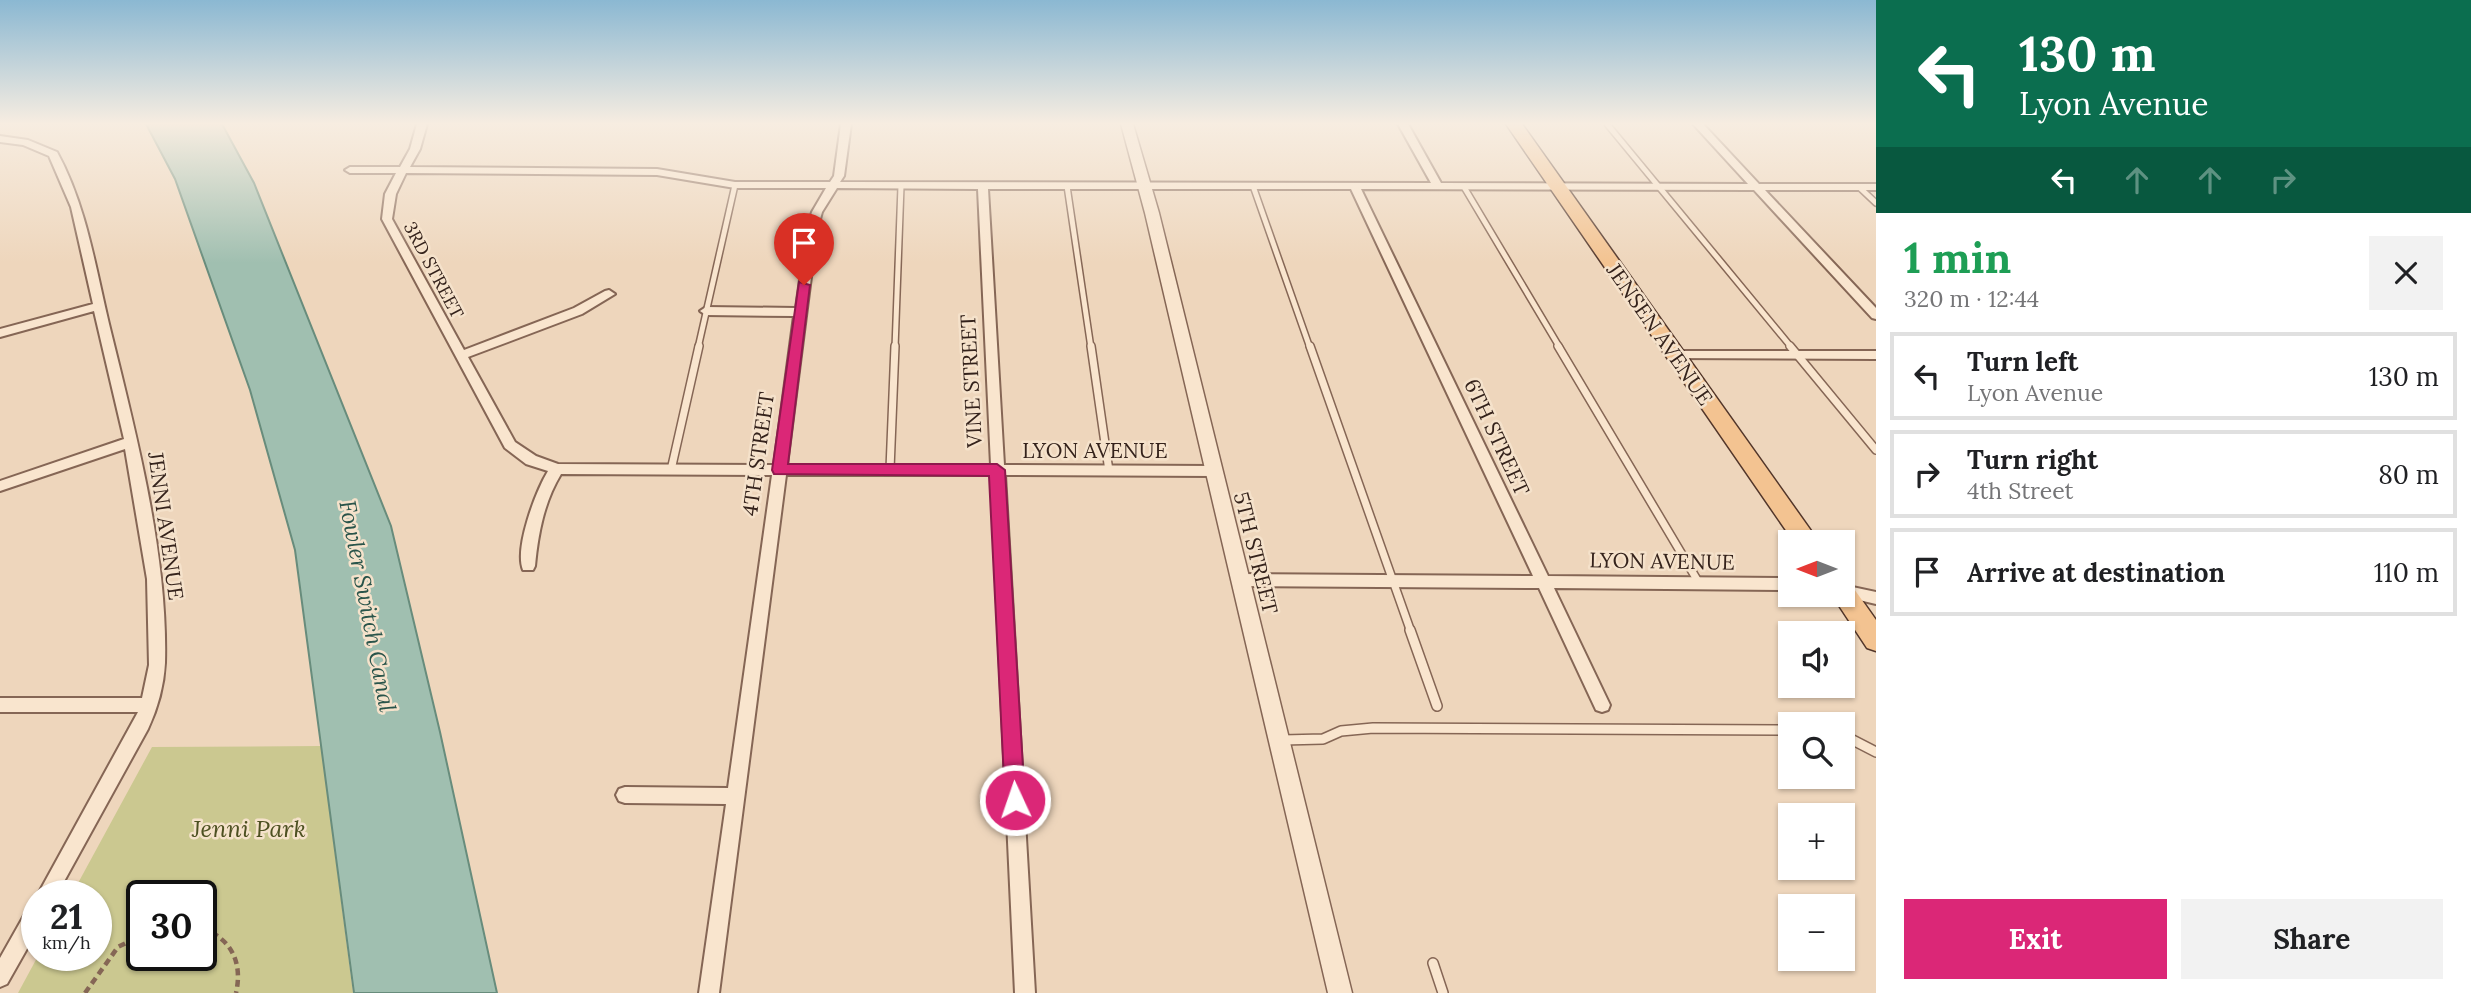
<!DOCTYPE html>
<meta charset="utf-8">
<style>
body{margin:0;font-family:Lora,serif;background:#f2f2f2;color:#202124;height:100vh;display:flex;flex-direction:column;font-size:26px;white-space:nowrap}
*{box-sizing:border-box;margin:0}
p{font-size:23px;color:#757577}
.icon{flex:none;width:38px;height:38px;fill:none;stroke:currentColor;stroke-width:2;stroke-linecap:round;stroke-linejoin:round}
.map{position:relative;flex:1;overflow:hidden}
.sheet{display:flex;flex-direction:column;background:#fff;width:595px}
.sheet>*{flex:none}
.hud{background:#0b6e4f;color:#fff;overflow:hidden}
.needle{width:46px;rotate:270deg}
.fabs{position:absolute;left:1778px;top:530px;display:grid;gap:14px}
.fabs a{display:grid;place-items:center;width:77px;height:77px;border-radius:0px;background:#fff;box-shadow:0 2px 5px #0004;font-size:35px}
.speed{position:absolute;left:21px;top:880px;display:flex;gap:14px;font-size:35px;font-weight:700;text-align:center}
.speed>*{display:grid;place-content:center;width:91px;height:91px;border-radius:50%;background:#fff;box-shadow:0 2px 5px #0004;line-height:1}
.speed small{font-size:18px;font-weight:400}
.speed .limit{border:4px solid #111;border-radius:10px;background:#fff;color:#111}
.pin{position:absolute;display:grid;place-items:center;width:60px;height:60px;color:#fff;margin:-72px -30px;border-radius:50% 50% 50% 0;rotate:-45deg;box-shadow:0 0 7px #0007}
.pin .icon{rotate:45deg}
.me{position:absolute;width:77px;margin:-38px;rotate:357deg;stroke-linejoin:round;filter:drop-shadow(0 0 5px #0008)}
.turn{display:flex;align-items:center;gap:24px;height:147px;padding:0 28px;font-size:32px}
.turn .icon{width:91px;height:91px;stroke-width:2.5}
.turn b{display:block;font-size:49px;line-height:60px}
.lanes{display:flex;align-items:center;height:66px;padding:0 28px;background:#0003;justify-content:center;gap:35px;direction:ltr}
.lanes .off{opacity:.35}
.round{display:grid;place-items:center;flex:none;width:74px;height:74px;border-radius:0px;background:#f2f2f2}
.overview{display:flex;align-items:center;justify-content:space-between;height:119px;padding:0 28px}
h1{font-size:42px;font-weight:700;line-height:52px;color:#1e9e55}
.cta{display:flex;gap:14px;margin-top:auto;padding:14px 28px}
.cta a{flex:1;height:80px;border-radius:0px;background:#db2777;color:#fff;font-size:28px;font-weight:700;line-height:80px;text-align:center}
.cta a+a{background:#f2f2f2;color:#202124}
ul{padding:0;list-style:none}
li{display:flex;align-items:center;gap:21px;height:88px;margin:0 14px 10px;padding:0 14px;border:4px solid #e0e0e0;border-radius:0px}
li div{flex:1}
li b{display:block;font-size:26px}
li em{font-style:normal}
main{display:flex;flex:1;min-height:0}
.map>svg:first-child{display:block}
</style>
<main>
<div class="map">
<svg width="1876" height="993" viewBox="0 0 1876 993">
<rect width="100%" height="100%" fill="#eed6bc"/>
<!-- green -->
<path fill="#cbc890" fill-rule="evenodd" d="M321,746L353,993H18L38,956H96V896H71L152,747ZM142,896H201V956H142Z"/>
<!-- water -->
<path fill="#a0bfb0" stroke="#688c7c" stroke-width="2" d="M146,124H222L254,183L391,526L440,732L497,993H354L295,550L250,390L175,179Z"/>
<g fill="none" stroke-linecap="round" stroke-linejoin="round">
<defs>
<path id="service-far2" d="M1607,124L1792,348
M1067,186L1091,348
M1253,186L1310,348
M1464,187L1560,348
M1859,187L1876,203
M698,348L735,185
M895,348L901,186"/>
<path id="service-far1" d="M1091,346L1109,471
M1310,346L1411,632
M1558,346L1699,583
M1790,346L1876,450
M890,469L895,346
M671,470L699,346"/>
<path id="service" d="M1410,630L1437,706
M1843,735L1876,752
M1283,740L1323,739L1341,731L1373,728L1790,730
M1433,963L1443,993"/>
<path id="minor" d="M417,124H427L420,149L410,167L657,169L735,182H830L834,176L841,124H851L844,176L840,182L1431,183L1398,124H1408L1441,183L1748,184L1693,124H1703L1759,184H1876V190H1765L1876,308V319L1872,318L1754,190L1361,189L1548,576L1790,578V590L1554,588L1610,705L1608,710L1602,712L1596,710L1539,588L1240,586L1235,584L1233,580L1235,576L1240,574L1533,576L1351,189H988L1004,465L1213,466L1220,471L1213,476L1005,475L1035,993H1015L991,475H786L719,993H699L726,804L625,803L619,801L616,795L619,789L625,787L728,788L772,475L561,474C544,502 538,534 535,566L533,570H523C514,548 536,491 548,471L526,464L505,448L382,219L385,194L396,173H350L345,170L350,167H400L410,149ZM406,173L657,175L735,188H826L812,212L807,230L796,308L706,307L700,311L706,315L794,316L774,465L558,464L536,456L515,442L468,357L582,314L615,294L609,290L605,291L574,308L464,350L392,219L396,194ZM837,188L978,189L991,465H787L817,230L822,212Z
M0,136L28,140L57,152C86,205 95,265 109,324C135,430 168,553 165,663C164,685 157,710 148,729L56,896H37L138,712H0V698H142L149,665L147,579L125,449L0,491V481L124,439L94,311L0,337V329L93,304L71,207L49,156L23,145L0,142Z
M1675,351H1876V359L1671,358L1669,355Z
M1843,585L1876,592V604L1838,595H1843Z
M37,903V931L7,984L0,987V958L30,905Z"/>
<path id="tertiary" d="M1121,124H1133L1159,213L1352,993H1328L1145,213Z"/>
<path id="primary" d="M1506,124H1522L1819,542H1794Z
M1843,583L1852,586L1876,620V651L1867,648L1832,595H1843Z"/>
</defs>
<!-- service-far2 casing -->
<use href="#service-far2" stroke="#856655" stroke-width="8"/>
<!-- service-far1 casing -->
<use href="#service-far1" stroke="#856655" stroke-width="10"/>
<!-- service casing -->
<use href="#service" stroke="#856655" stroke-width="12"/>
<!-- minor casing -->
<use href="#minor" stroke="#856655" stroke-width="4"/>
<!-- tertiary casing -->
<use href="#tertiary" stroke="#856655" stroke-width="3"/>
<!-- primary casing -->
<use href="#primary" stroke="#52362a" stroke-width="3"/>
<!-- path -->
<path stroke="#856655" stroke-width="4.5" stroke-dasharray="7 4.5" stroke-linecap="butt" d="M201,928C231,938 243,962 236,993
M85,993L118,947L142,935"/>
<!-- service-far2 -->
<use href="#service-far2" stroke="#f9e5ce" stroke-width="5"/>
<!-- service-far1 -->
<use href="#service-far1" stroke="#f9e5ce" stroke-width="7"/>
<!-- service -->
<use href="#service" stroke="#f9e5ce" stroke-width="9"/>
<!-- minor -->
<use href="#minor" fill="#f9e5ce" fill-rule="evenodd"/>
<!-- tertiary -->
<use href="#tertiary" fill="#f9e5ce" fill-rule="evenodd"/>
<!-- primary -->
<use href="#primary" fill="#f3c391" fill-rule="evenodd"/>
</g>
<!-- sky -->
<linearGradient id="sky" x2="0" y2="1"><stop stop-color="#8bb8d2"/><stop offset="0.47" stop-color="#f7ede1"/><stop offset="1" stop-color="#f7ede1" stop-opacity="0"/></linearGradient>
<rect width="1876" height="263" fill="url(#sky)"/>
<!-- route -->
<path fill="#db2777" stroke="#8e194d" stroke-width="2" d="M799,282L810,285L788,464H997L1005,470L1025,800L1022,807L1015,810L1008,807L1005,800L989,476L774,474L772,470Z"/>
<g text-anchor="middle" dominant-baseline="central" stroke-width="5" stroke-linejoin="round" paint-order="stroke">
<!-- far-street labels -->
<g font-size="18" fill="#34221b" stroke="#f5e2cb">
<text transform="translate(434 270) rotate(62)">3RD STREET</text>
</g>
<!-- street labels -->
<g font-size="21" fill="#34221b" stroke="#f5e2cb">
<text transform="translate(1660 334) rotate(55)">JENSEN AVENUE</text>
<text transform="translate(971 381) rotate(-93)">VINE STREET</text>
<text transform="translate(1497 437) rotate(65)">6TH STREET</text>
<text x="1095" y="450">LYON AVENUE</text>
<text transform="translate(758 454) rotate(-82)">4TH STREET</text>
<text transform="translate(166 526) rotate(82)">JENNI AVENUE</text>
<text transform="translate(1256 553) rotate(76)">5TH STREET</text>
<text transform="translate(1662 561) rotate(1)">LYON AVENUE</text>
</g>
<!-- water labels -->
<g font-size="23" font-style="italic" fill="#29544a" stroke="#f5e2cb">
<text transform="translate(368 606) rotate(79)">Fowler Switch Canal</text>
</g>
<!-- near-park labels -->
<g font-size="24" font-style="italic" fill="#4d5021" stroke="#f5e2cb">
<text x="249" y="828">Jenni Park</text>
</g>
</g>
</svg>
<div class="fabs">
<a><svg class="needle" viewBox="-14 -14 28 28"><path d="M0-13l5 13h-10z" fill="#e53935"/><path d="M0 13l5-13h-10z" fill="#757577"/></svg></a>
<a><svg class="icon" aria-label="sound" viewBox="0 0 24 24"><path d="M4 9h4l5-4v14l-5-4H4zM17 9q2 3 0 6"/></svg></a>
<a><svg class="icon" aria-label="search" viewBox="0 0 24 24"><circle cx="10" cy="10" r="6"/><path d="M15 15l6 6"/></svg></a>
<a>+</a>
<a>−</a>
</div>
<div class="speed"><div>21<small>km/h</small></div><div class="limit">30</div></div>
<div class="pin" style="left:804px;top:285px;background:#d93025"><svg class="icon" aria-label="arrive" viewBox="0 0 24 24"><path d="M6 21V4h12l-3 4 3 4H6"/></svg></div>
<svg class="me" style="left:1015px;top:800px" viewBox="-20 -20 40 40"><circle r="17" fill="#db2777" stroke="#fff" stroke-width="3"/><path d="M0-11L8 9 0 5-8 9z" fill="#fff"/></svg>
</div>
<section class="sheet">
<div class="hud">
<div class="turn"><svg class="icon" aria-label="left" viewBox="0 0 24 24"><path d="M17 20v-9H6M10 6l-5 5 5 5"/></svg><div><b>130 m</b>Lyon Avenue</div></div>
<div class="lanes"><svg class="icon" aria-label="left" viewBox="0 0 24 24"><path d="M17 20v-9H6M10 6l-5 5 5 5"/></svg><svg class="icon off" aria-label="ahead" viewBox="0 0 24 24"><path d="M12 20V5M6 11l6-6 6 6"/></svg><svg class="icon off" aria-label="ahead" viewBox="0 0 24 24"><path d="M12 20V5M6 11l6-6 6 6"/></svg><svg class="icon off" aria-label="right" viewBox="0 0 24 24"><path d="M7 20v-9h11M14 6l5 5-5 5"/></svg></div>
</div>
<div class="overview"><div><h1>1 min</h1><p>320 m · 12:44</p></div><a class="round"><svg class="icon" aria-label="close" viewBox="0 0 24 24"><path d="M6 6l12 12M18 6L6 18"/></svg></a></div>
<ul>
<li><svg class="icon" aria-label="left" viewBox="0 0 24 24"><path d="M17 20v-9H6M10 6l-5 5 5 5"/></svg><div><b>Turn left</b><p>Lyon Avenue</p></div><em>130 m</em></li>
<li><svg class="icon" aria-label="right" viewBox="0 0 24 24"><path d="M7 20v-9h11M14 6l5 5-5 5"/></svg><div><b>Turn right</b><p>4th Street</p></div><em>80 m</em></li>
<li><svg class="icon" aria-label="arrive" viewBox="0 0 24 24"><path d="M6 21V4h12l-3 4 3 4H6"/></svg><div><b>Arrive at destination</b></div><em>110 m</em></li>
</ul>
<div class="cta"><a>Exit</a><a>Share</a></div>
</section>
</main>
